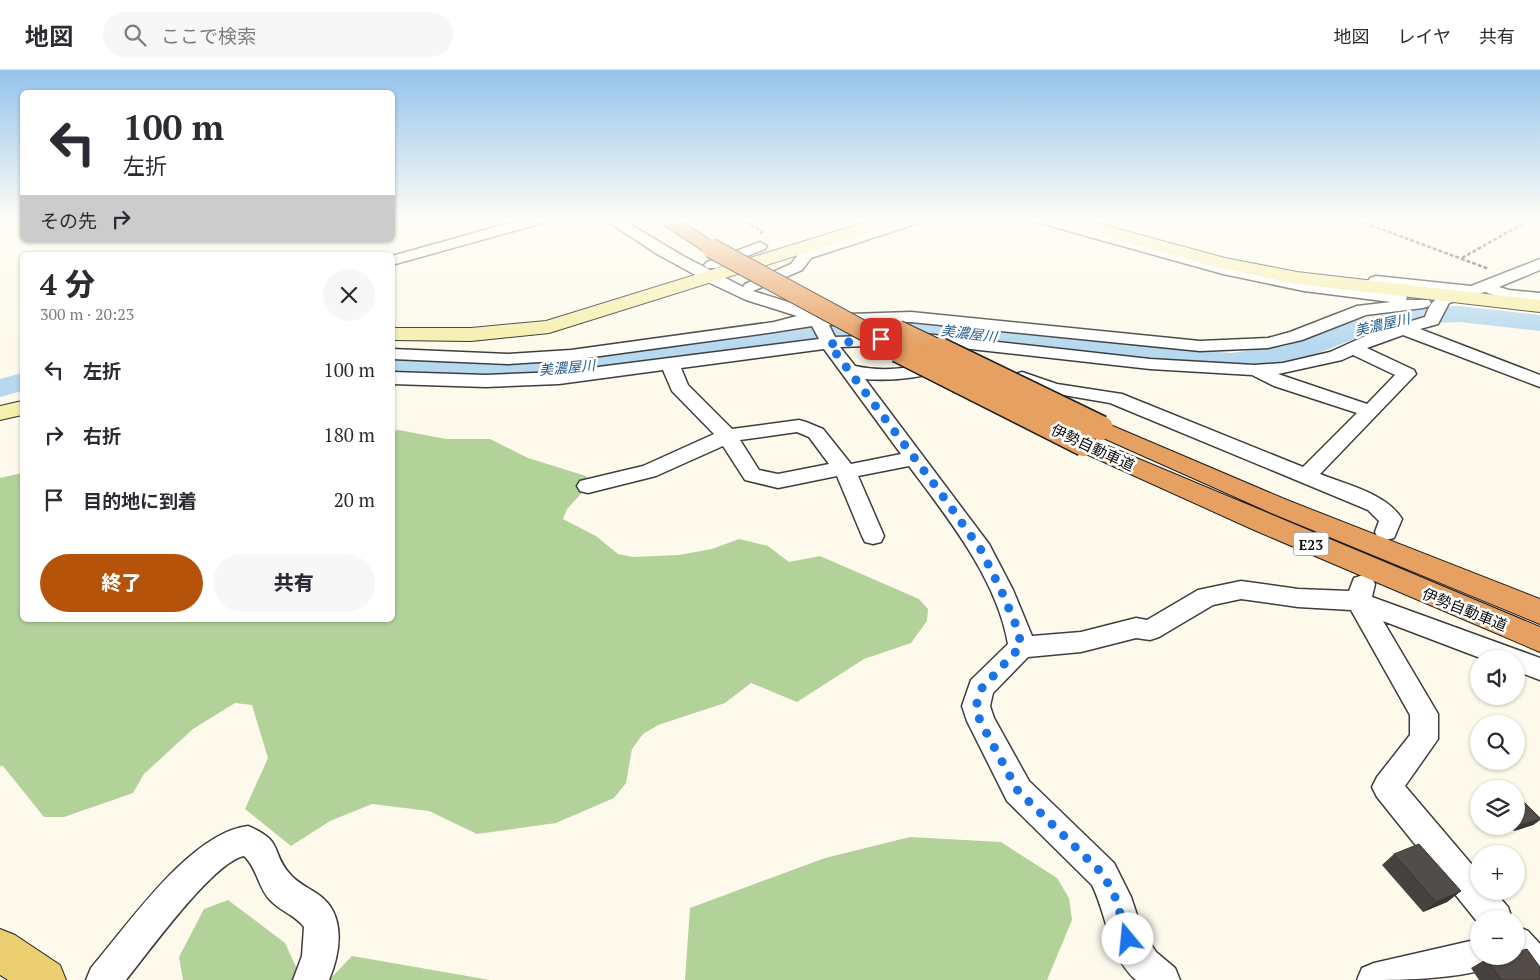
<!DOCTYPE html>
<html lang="ja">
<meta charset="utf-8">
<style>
body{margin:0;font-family:"PT Serif","Noto Sans JP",serif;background:#f7f7f7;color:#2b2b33;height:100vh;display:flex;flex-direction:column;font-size:19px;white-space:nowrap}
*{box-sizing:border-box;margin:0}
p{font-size:16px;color:#7c7c81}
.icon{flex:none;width:28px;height:28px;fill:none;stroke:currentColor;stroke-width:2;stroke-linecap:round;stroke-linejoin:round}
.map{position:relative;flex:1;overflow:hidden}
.sheet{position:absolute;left:20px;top:182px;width:375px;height:370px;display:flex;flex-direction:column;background:#fff;border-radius:8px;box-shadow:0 1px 4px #0004}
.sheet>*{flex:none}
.hud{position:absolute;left:20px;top:20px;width:375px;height:152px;border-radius:8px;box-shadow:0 1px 4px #0004;background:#fff;color:#2b2b33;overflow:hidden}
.tools{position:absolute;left:1470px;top:580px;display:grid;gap:10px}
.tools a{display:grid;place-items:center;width:55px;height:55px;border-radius:50%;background:#fff;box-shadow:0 1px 4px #0004;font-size:25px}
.pin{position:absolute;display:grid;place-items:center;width:42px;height:42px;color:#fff;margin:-21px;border-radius:10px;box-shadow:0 2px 8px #0006}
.me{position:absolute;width:55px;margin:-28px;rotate:343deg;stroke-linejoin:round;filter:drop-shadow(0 0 4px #0008)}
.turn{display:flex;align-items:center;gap:18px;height:105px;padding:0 20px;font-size:22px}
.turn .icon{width:65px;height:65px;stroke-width:2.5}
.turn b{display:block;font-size:35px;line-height:42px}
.then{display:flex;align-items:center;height:48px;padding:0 20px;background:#0003;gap:10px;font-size:19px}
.round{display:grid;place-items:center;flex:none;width:52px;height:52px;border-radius:26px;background:#f7f7f7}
.overview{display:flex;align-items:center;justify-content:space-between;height:85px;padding:0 20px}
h1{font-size:30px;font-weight:800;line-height:38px}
.primary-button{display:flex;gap:10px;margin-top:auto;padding:10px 20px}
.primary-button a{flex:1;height:58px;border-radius:30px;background:#b45309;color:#fff;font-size:20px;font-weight:800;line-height:58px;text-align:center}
.primary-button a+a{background:#f7f7f7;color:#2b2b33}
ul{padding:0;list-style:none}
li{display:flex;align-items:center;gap:15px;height:65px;padding:0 20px}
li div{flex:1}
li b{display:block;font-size:19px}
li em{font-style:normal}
header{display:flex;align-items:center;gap:30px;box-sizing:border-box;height:70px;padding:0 25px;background:#fff;border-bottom:1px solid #e1e1e2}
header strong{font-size:24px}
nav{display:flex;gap:28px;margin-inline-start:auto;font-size:18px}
.search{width:350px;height:45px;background:#f7f7f7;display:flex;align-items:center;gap:12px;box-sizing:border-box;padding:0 18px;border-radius:28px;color:#7c7c81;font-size:19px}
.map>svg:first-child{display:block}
</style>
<header>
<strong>地図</strong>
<div class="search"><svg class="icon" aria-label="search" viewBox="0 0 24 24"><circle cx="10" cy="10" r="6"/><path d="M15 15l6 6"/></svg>ここで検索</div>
<nav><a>地図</a><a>レイヤ</a><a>共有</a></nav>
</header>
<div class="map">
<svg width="1540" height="910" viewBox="0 0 1540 910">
<rect width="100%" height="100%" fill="#fdfaec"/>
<!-- forest -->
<path fill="#b3d29a" d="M399,360L446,369H490L528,388L586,406L590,414L567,439L563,449L596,466L618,484L633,487L679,485L712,479L739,469L768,476L789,492L820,486L919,529L928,539L927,551L911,573L864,589L797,632L751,613L725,633L658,655L643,664L632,679L626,713L614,728L556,753L477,764L429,741L372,734L330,751L291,776L245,739L268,688L252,635L235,633L193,659L144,704L133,723L64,747H44L3,696H0V408L22,403V550H392V361Z
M910,767L1001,772L1057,808L1069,828L1072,850L1047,910H685L690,838L825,788Z
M228,830L285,873L302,910H183L179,887L204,839Z
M352,886L490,910H329Z"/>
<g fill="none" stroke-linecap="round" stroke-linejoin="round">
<!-- river -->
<path fill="#b6d9ef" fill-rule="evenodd" d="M1459,236L1540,245V261L1459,252L1413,254L1364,265L1301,290L1231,299L1121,290L925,266L807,271L555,310L392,308V290L555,292L807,255L925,250L1121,274L1231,283L1286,276L1347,253L1413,238Z
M22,303V321L0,327V309Z"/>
<defs>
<path id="street" d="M524,149H548L546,152L392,195V186Z
M604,149H621L685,187L743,217L745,214L791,194L800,182L902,149H924L922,152L811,188L802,200L753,221L801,236L819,245L911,242L1200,271L1268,268L1290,262L1357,236L1391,232L1304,221L1223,204L1036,152L1034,149H1058L1225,195L1304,211L1399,223L1405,225L1407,228L1406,230H1429L1431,233L1429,236L1423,238L1366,245L1302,270L1268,278L1200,281L911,252L829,255L835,267L925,264L1150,289L1254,295L1283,293L1330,282L1374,262L1425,247C1430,233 1435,227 1449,223L1376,216L1368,211L1370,208L1376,206L1471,216L1540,189V200L1499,217L1509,220L1540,223V233L1507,230L1485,222L1449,233L1438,254L1420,259L1540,305V317L1403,265L1367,278L1414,300L1416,304L1320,404C1347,415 1386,423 1402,449L1394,468L1386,470L1378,468L1375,462L1379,451L1368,440L1110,333L1040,321L1015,312L1013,308L1015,304L1022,302L1057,314L1122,324L1303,397L1357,343L1274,316L1252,305L1150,299L925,274L840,277L855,296C873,300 892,300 909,297C923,294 937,284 950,287L953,291C941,309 885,311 865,309L989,474L1013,520L1032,566L1081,562L1136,548L1147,550L1198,520L1241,511L1298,519L1349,521L1354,508L1363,505L1372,508L1375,514L1372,527L1540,588V610L1516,601V589H1483L1383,551L1438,644V669L1405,716L1479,803V821H1494L1508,837L1512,849H1479V854L1377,727L1372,717L1377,707L1410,665V645L1351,540L1298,537L1241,529L1213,535L1159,567L1150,570L1136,568L1081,582L1028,587L993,623L990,636L994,648L1029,711L1114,793L1131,827L1142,860L1156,882L1175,898L1180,910H1136C1109,887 1107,845 1092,815L1007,731L967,651L962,636L971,610L1008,574C997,509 947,447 909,396L858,406L884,466L881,472L873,474L865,472L862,466L837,406L778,418L745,410L723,376L656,406L588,423L580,421L577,416L580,411L643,396L714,364L672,321L663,300L559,314L486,317L392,314V302L486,305L559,302L819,269L812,256L774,262L571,290L508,294L392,289V279L508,284L571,280L774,252L797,246L746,230L710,213L657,184ZM824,279L901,384L851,394L823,359L806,352L799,350L732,359L688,315L681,298ZM1353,285L1395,305L1367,334L1278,304L1342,290ZM797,362L809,367L829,394L778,404L759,400L740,370Z
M760,172L767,176L765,179L717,198H707L704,195L707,192Z
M248,756C284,771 270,780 289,803C297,813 309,818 319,825C347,845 340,884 329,910H293L302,886L304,857C295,845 280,841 270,830C258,817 257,798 244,786C213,792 148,883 126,910H86L91,898C128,855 190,763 248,756Z
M1516,856L1528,861L1540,874V910H1526L1505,886H1516Z
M1479,869V886H1496L1491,898C1449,910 1402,910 1357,910L1362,898L1374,893Z"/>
<path id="secondary" d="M876,149H904L901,153L549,263L471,271L392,270V258H471L546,251Z
M1052,149H1082L1225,188L1297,202L1540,230V242L1297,214L1216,197L1055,153Z
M22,331V345L0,350V336Z"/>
<path id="primary" d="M0,859L15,865L60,895L66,910H8L0,905Z"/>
<path id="highway" d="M655,149H677L717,174L720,178L717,182H705Z
M1101,351L1287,430L1540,529V554L1269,442L1092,363L1089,358L1092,353Z
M1084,366L1540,557V582L1254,460L1075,379L1072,374L1075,369Z"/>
</defs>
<!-- street casing -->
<use href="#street" stroke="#3e3e3e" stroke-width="3"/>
<!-- secondary casing -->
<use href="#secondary" stroke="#2d2d2d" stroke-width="2"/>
<!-- primary casing -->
<use href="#primary" stroke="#1c1c1c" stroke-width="2"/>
<!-- highway casing -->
<use href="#highway" stroke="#1c1c1c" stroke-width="2"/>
<!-- path -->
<path stroke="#2d2d2d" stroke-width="2.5" stroke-dasharray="4 2" stroke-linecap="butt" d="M740,149L762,161L760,165
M1354,149L1489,199
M1462,188L1531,149"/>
<!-- street -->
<use href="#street" fill="#fff" fill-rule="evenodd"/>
<!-- secondary -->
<use href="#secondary" fill="#f6efad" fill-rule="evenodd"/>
<!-- primary -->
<use href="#primary" fill="#eace6f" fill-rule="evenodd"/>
<!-- highway -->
<use href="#highway" fill="#e5a062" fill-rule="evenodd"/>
<defs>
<path id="highway-bridge-far1" d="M711,178L901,281
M898,260L942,281"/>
<path id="highway-bridge" d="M898,280L1084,374
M940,280L1101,358"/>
</defs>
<!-- highway-bridge-far1 casing -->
<use href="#highway-bridge-far1" stroke="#1c1c1c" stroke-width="21" stroke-linecap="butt"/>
<!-- highway-bridge casing -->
<use href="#highway-bridge" stroke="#1c1c1c" stroke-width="27" stroke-linecap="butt"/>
<!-- highway-bridge-far1 -->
<use href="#highway-bridge-far1" stroke="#e5a062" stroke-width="19"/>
<!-- highway-bridge -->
<use href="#highway-bridge" stroke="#e5a062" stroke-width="24"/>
</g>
<!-- wall -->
<path fill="#47423f" d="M1516,724L1540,750L1533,755L1514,761L1510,756H1516Z
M1394,784L1461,821L1447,832L1423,842L1382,795Z
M1486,889L1540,910H1479L1471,898Z"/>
<!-- shaded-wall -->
<path fill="#3a3633" d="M1540,750L1533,755L1514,761L1521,755Z
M1461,821L1447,832L1423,842L1436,832Z"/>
<!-- building -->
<path fill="#534d49" stroke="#3a3633" d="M1516,724L1540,748V749L1521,755L1516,750Z
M1419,774L1461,821L1436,832L1394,784Z
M1527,879L1540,897V910H1502L1486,889L1496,886H1516V882Z"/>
<!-- sky -->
<linearGradient id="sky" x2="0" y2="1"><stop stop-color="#94c3eb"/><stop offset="0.54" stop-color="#fefdf6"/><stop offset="1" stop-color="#fefdf6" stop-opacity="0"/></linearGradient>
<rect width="1540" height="277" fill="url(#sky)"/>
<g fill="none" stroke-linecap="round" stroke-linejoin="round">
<!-- route -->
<path stroke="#1a73e8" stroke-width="9" stroke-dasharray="0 16.2" d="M881,269L829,274L940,422L981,480L1001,520L1018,560L1021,576L982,618L976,636L980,651L1018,721L1103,804L1115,827L1128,869"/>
</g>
<g text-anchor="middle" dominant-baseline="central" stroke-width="5" stroke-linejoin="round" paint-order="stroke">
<!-- far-water labels -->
<g font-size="14" font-style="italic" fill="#235e8f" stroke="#fff">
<text transform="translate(1382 254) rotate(-13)">美濃屋川</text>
<text transform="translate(969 263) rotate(7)">美濃屋川</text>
<text transform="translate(567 297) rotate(-5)">美濃屋川</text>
</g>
<!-- shield labels -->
<rect fill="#fff" stroke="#545454" stroke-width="1" x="1293.5" y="462.5" width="35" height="23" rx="4"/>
<g font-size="14" font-weight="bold" fill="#0b0b0b">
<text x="1311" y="474">E23</text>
</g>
<!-- street labels -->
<g font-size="15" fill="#0b0b0b" stroke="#fff">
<text transform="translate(1093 377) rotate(25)">伊勢自動車道</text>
<text transform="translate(1465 539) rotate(22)">伊勢自動車道</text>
</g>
</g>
</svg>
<div class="tools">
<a><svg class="icon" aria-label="sound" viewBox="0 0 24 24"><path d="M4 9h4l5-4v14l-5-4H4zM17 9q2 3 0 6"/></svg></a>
<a><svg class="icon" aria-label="search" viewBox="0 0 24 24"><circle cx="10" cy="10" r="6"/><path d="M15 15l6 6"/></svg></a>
<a><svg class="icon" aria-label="layers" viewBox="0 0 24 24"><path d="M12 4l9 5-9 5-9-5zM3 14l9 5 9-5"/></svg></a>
<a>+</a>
<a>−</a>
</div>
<div class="pin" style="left:881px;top:269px;background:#d93025"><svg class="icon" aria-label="arrive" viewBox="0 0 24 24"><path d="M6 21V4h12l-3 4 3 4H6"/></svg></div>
<svg class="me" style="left:1128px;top:869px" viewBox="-20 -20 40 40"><circle r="19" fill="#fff"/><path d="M0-13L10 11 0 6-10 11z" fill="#1a73e8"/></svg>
<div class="hud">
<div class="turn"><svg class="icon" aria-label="left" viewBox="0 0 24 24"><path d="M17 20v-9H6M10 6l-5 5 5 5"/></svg><div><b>100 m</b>左折</div></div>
<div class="then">その先<svg class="icon" aria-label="right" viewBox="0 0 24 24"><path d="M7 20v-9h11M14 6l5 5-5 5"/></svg></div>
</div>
<section class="sheet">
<div class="overview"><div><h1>4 分</h1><p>300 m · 20:23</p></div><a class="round"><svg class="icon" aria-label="close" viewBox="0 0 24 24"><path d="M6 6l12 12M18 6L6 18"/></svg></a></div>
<ul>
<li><svg class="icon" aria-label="left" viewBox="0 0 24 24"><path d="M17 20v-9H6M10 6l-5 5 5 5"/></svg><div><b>左折</b></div><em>100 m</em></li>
<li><svg class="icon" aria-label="right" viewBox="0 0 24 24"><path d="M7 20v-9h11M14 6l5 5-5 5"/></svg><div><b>右折</b></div><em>180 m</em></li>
<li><svg class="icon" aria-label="arrive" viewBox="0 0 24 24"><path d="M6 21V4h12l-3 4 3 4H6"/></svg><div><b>目的地に到着</b></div><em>20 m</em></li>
</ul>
<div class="primary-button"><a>終了</a><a>共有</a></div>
</section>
</div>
